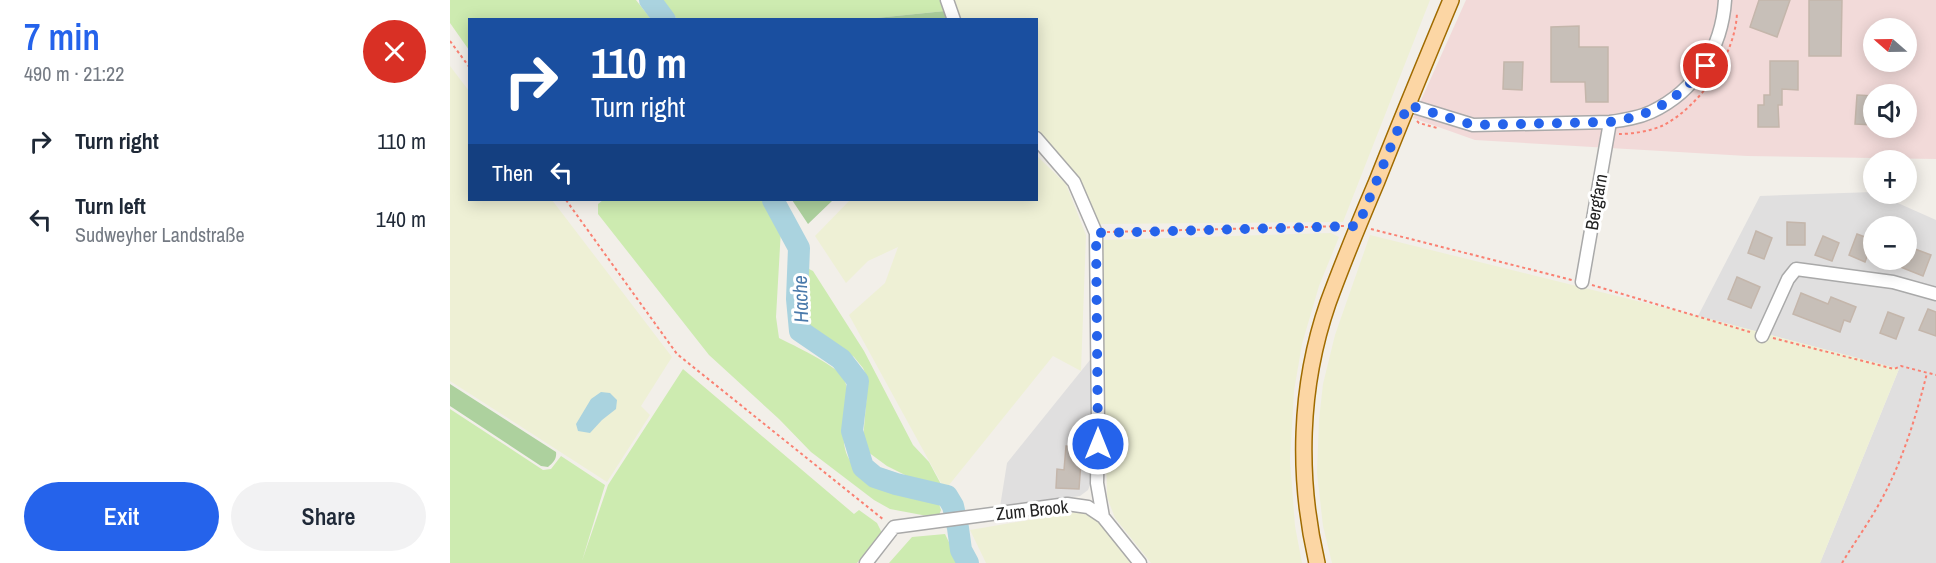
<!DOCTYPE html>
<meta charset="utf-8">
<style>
body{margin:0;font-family:"Archivo Narrow",sans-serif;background:#f2f2f3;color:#1f2937;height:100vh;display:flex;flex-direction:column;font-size:22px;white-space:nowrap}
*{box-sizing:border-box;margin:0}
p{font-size:20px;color:#747a83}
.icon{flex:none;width:33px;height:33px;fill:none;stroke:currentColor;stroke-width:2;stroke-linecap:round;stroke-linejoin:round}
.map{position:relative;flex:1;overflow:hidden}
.details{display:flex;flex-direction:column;background:#fff;width:450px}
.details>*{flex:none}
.guide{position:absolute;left:18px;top:18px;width:570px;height:183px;border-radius:0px;box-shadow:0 3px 15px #0003;background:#1a4fa0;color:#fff;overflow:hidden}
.needle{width:39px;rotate:290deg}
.buttons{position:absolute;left:1413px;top:18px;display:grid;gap:12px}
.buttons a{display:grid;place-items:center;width:54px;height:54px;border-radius:50%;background:#fff;box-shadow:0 3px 15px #0003;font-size:30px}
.pin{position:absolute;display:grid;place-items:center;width:51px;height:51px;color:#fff;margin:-26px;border:3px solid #fff;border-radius:50%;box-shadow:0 2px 6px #0007}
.me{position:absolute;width:66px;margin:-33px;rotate:0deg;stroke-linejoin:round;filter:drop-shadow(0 0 4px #0008)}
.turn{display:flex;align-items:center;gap:21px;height:126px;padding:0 24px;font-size:27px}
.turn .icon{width:78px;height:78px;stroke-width:2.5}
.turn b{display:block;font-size:42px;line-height:51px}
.then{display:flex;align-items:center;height:57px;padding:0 24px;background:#0003;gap:12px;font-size:22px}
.round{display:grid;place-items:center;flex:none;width:63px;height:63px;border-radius:32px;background:#f2f2f3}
.summary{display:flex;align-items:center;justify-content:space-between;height:102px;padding:0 24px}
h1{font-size:36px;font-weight:600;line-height:45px;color:#2563eb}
.button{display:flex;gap:12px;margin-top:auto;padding:12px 24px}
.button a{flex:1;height:69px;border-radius:36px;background:#2563eb;color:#fff;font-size:24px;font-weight:600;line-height:69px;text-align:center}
.button a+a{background:#f2f2f3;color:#1f2937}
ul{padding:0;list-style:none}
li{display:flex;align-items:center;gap:18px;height:78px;padding:0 24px}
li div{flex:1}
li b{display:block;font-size:22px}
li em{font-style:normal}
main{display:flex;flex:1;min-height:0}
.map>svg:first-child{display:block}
</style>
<main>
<section class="details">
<div class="summary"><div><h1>7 min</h1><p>490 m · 21:22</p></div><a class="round" style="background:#d93025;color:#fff"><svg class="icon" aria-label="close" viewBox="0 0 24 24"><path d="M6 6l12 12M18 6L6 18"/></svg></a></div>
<ul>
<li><svg class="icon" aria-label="right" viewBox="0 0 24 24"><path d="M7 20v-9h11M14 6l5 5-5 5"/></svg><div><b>Turn right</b></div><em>110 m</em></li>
<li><svg class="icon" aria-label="left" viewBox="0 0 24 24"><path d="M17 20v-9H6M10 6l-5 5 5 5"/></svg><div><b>Turn left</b><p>Sudweyher Landstraße</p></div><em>140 m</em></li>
</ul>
<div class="button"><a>Exit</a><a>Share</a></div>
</section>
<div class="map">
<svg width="1486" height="563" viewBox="0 0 1486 563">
<rect width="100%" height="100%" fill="#f2efe9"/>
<!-- residential -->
<path fill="#e0dfdf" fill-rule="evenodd" d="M1423,192L1486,220V563H1370L1449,369L1248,316L1310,196ZM1424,226H1456V260H1424Z
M640,360L642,481L638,490L630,496L550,507L557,463Z"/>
<!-- commercial -->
<path fill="#f2dad9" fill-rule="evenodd" d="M1016,0H1486V159L1297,156L1025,140L963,118ZM1424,28H1456V62H1424ZM1424,94H1456V128H1424Z"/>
<!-- farmland -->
<path fill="#eef0d5" d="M503,0H980L893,222L647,224L628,180L587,130L586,20L509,19Z
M0,66L19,91L20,200H102L222,357L191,406L200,415L157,482L0,381Z
M587,156L616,184L636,235L631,371L603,356L495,490L399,315L435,283L448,247L418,261L396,283L365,236L400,200H586Z
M881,233L889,237L869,286L852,344L844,391L840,460L845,526L852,563H701L665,518L657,497L652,240Z
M920,235L1248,316L1449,369L1370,563H882L873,526L867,473L869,420L873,384L885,335Z
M631,511L653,524L683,563H536L520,530Z"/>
<!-- grass -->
<path fill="#cdebb0" d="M0,0H186L201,19L20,20L19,50L0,23Z
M212,0H491L495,11L407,20H228Z
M153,200H314L331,229L326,317L329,338C343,345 385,365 392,376C409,400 378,441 406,468C416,478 431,488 445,492C461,495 475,496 489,504L491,510L488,518L440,509L424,500L361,452L329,419L259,355L148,214V204Z
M359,269L363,271L414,351L463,445L479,462L493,488L492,491L489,492L437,466L418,452L413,440L418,380L413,368L404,357L359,325L358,274Z
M233,369L404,514L409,510L427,523L432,533L407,563H0V409L93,470L101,469L111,456L155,485L132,561L158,485Z
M495,534L509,563H439L462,537Z"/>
<!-- forest -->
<path fill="#add19e" d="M495,11L498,19L407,20Z
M342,200H383L358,224Z
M0,384L106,452C107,459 103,463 98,467L91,466L0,406Z"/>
<!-- water -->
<path fill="#aad3df" d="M151,392L160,393L167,400L166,409L152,420L140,433L128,431L126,424L141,399Z"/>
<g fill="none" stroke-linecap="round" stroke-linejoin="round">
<!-- river -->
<path stroke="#aad3df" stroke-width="22" d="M200,0L215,20
M323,200L349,248L347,299L350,331L391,359L408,381L402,431L413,467L425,477L446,484L497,496L503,506L508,528L511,550L518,563"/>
</g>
<!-- building -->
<path fill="#c7bfb8" stroke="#c4b6ab" stroke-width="1.5" d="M1309,0H1340L1327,37L1300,27Z
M1359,0H1392L1391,56H1359Z
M1129,26V47H1158V102H1136L1135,82H1101V27Z
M1320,61H1348V90L1332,89V105H1328L1329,127H1308V105H1314V95H1320Z
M1054,62H1073L1072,90L1053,89Z
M1407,95L1424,96V125L1405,124Z
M1337,222L1355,223V245H1337Z
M1306,231L1322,238L1314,259L1298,253Z
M1407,234L1423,240L1415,262L1399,255Z
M1373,236L1389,243L1382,261L1365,255Z
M1465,249L1481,255L1473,276L1433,260H1461Z
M1287,277L1310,287L1301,308L1278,299Z
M1351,293L1378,304L1381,297L1406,307L1400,322L1394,320L1390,332L1343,314Z
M1478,309L1486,312V336L1469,330Z
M1438,312L1454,318L1446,339L1430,333Z
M616,446L632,448L629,489L606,488L607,469L614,470Z"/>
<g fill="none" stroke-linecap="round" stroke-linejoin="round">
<defs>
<path id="minor" d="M497,0L504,20
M958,105L1023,125L1160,122C1174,120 1188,118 1201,112C1246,91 1272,48 1275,0
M586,138L624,182L646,233L648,424L647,483L653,517
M1132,282L1160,122
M1312,336L1338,279L1346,269L1443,282L1486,294
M416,563L444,527L617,504L638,507L653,517L690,563"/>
<path id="major" d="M867,563C847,477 849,387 878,303C893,262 910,221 927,181C951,120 976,60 1001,0"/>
</defs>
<!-- minor casing -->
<use href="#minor" stroke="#a9a9a9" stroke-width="15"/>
<!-- major casing -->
<use href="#major" stroke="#a06b00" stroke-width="18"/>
<!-- path -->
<path stroke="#fa8072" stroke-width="2" stroke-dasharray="3 3" stroke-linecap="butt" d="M0,41L20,68
M967,121L969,123L987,128
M1169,134C1183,134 1201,131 1214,125C1251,105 1286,54 1287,12
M116,200L227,354L434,520
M921,229L1122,280
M657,232L894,226
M1142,285L1300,332
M1323,338L1444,369L1451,366L1486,375
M1392,563C1404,543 1418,524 1429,504C1452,463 1466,417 1477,373"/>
<!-- minor -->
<use href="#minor" stroke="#fff" stroke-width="12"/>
<!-- major -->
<use href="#major" stroke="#fcd6a4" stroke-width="15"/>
</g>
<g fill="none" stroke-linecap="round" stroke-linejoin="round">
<!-- route -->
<path stroke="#2563eb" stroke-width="10" stroke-dasharray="0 18" d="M648,444L646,233L908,226L958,105L1023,125L1160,122C1205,115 1226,100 1256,66"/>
</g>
<g text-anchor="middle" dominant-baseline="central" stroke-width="6" stroke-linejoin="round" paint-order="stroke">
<!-- street labels -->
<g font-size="18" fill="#222" stroke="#fff">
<text transform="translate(1146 202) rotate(-80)">Bergfarn</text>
<text transform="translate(582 510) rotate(-6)">Zum Brook</text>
</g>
<!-- water labels -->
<g font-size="20" font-style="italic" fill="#4a7aab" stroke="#fff">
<text transform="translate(350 299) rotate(-92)">Hache</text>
</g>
</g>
</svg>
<div class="buttons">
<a><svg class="needle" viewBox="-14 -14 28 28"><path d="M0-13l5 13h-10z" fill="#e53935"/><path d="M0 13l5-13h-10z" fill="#747a83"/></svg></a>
<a><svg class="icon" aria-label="sound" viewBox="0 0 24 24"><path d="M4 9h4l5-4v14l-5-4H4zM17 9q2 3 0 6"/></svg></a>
<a>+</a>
<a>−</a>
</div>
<div class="pin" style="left:1256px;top:66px;background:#d93025"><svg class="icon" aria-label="arrive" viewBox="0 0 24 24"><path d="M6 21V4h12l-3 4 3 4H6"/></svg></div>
<svg class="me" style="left:648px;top:444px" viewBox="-20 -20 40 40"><circle r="17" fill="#2563eb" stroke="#fff" stroke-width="3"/><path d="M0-11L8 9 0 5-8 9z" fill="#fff"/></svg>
<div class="guide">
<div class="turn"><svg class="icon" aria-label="right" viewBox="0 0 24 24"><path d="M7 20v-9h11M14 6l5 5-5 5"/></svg><div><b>110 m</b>Turn right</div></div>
<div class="then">Then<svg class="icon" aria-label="left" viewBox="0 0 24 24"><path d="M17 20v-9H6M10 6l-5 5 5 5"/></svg></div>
</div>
</div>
</main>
